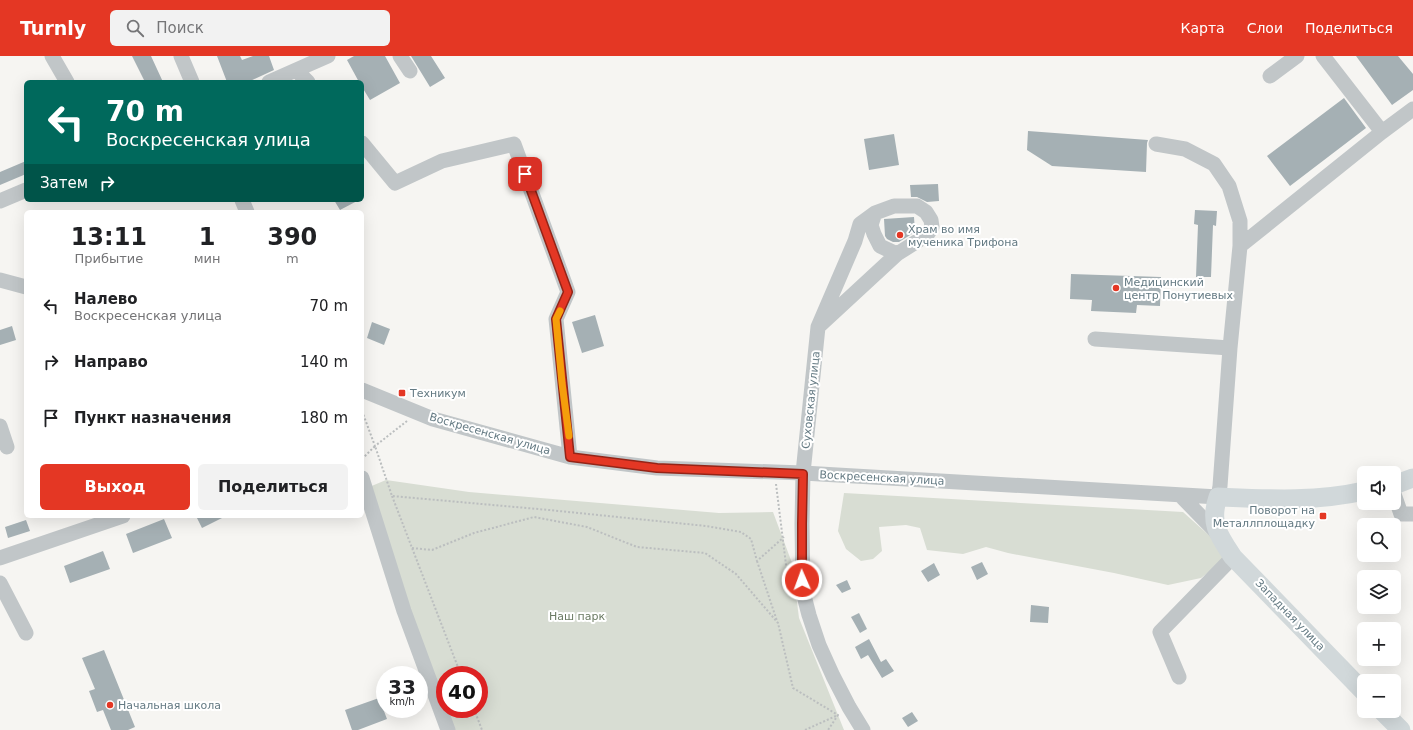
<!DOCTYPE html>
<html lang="ru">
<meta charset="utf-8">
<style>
body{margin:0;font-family:"DejaVu Sans",sans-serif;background:#f2f2f2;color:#202124;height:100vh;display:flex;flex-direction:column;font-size:15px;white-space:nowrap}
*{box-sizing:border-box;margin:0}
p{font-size:13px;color:#757577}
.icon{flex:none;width:22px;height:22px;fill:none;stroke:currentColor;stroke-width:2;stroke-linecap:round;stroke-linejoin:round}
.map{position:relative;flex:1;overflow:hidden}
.drawer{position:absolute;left:24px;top:154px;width:340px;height:308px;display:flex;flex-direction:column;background:#fff;border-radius:6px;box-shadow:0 4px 16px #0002}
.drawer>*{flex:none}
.guide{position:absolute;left:24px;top:24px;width:340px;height:122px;border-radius:6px;box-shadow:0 4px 16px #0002;background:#00695c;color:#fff;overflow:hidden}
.tools{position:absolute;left:1357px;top:410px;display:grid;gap:8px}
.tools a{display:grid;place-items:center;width:44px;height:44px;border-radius:6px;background:#fff;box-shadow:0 4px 16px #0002;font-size:20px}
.speed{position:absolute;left:376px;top:610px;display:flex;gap:8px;font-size:20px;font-weight:700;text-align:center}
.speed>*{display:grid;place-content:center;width:52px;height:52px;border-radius:50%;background:#fff;box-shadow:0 4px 16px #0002;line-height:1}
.speed small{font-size:10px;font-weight:400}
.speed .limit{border:6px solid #d22;background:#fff;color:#111}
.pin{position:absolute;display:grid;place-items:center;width:34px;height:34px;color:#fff;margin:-17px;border-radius:8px;box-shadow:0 2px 6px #0006}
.me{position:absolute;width:44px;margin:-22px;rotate:358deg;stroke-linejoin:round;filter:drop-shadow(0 0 3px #0008)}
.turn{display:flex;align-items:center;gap:14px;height:84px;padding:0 16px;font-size:18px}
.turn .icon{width:52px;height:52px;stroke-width:2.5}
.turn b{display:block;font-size:28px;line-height:34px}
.then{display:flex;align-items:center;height:38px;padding:0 16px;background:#0003;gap:8px;font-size:15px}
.eta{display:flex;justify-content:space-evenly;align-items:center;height:68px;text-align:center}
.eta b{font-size:24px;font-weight:700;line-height:28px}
.cta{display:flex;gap:8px;margin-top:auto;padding:8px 16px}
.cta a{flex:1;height:46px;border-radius:6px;background:#e43724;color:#fff;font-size:16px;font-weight:700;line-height:46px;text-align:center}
.cta a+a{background:#f2f2f2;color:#202124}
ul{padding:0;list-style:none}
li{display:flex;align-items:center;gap:12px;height:56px;padding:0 16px}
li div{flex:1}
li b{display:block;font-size:15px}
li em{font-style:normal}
header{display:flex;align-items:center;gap:24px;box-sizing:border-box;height:56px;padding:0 20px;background:#e43724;color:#fff}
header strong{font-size:19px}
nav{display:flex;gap:22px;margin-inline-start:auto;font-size:14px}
.search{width:280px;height:36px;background:#f2f2f2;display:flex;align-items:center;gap:10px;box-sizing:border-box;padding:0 14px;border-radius:6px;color:#757577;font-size:15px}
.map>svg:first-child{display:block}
</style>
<header>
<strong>Turnly</strong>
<div class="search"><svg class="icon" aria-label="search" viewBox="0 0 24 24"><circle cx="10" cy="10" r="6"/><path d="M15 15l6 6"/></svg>Поиск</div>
<nav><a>Карта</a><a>Слои</a><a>Поделиться</a></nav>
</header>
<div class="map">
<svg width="1413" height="674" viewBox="0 0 1413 674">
<rect width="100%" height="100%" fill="#f6f5f2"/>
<!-- green -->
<path fill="#d8ddd3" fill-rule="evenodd" d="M386,424L469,436L719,457L773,456L792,507L799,562L844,674H443L362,434ZM445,619H479V653H445Z
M844,437L1183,456L1212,482L1224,504L1201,522L1168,529L1114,517L1008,497L986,491L963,498L927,494L920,472L906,469L879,471L882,495L873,503L861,505L846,493L838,475Z"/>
<!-- building -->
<path fill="#a5b0b4" d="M132,0H151L163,26H145Z
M217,0H240L242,4L253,0H269L274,14L248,26H227Z
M354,0H385L400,27L370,44L362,31V26H359L347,4Z
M411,0H431L445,22L430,31Z
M1356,0H1398L1413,18V34L1392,49Z
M1344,42L1366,72L1290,130L1267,100Z
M1028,75L1148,84L1147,87L1146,116L1052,110L1027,94Z
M894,78L899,109L869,114L864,83Z
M26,105V118L0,129V116Z
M938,128L939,145L927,146L917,141H911L910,129Z
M334,144H359L340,154Z
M1195,154L1217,155L1216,170L1213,169L1211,221H1196L1198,169L1194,168Z
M914,161L915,176L899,186H893L887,183L885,180L884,163Z
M1071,218L1161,221L1160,250L1137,249L1136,257L1091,255L1092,244L1070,243Z
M595,259L604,290L582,297L572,266Z
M372,266L390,273L384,289L367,282Z
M12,270L16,284L0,289V274Z
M196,460H226L202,472Z
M164,463L172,482L133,497L126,478Z
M26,464L30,475L8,482L5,471Z
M103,495L110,513L70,527L64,510Z
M982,506L988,518L977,524L971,511Z
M934,507L940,519L928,526L921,515Z
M847,524L851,533L842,537L836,529Z
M1031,549L1049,551L1048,567L1030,566Z
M859,557L867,573L860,577L851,561Z
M869,583L881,606L886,603L894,615L882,622L868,599L861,603L855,591Z
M104,594L135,671L128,674H111L103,654L97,656L89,635L95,633L82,602Z
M379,642L387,663L358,674H352L345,654Z
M912,656L918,665L908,671L902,662Z"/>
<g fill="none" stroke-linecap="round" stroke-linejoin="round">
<!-- path -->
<path stroke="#bbbebf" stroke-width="2" stroke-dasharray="2 2" stroke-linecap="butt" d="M362,355L375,390L407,365
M362,403L375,390L392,440L549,454L706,470L741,476L751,483L757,505L784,481
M776,428L789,533
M392,440L461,619
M412,492L432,494L474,477L534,461L587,471L637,491L705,497L736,518L778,567L793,632L838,659
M757,505L777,565
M474,653L482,674
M805,674L838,659L828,674"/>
<!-- minor -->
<path stroke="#c1c6c8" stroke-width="15" d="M52,0L67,26
M181,0L192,26
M400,0L410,15
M1323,0L1382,76
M296,14L328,0
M1270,20L1297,0
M269,26L296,14L308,26
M362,87L395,127L442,105L514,88L568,236L556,263L570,401
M242,144L247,156
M0,145L26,134
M875,157L871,169L874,178L880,190L897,198
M1240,190L1382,76L1413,53
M0,224L26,231
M818,271L897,198L927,179L932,171L931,164L926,156L917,150H894L875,157L860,168L855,185L818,271L803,417L802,468L803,536L809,559L819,589L833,620L849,651L863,674
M1095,283L1230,292
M362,334L433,363L570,401L657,412L803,417L1218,441L1220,430L1230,292L1240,190V165L1229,130L1214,108L1185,93L1156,88
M0,370L7,391
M362,422L404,555L448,674
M1394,438L1401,458H1413
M1180,439L1219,479
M0,502L123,460
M0,527L26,577
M1179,621L1160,576L1233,501"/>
<!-- major -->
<path stroke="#d1d8da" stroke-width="19" d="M1394,429L1413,422
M1364,435C1316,446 1266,443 1218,441C1209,467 1219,480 1233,501L1364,636
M1382,655L1401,674"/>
</g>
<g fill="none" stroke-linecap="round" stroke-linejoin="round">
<defs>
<path id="route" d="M525,118L568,236L556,263L570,401L657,412L803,418L802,468V524"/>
</defs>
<!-- route casing -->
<use href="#route" stroke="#942417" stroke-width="10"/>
<!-- route -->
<use href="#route" stroke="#e43724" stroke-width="7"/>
<!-- slow -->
<path stroke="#f59e0b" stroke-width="7" d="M560,255L556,263L562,327L569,380"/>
</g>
<!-- markers -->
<g fill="#e43724" stroke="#fff" stroke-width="1.5">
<circle cx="900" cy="179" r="4"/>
<circle cx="1116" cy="232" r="4"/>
<rect x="398" y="333" width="8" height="8" rx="2"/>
<rect x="1319" y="456" width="8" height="8" rx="2"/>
<circle cx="110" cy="649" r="4"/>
</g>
<g text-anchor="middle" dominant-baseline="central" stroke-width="4" stroke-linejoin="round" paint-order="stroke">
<!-- poi labels -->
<g font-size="11" fill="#647a83" stroke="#fff" text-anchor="start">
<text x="908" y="173">Храм во имя<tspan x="908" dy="13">мученика Трифона</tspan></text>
<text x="1124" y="226">Медицинский<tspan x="1124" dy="13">центр Понутиевых</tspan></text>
<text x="410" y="337">Техникум</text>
<text x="1315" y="454" text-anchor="end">Поворот на<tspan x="1315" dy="13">Металлплощадку</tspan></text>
<text x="118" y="649">Начальная школа</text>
</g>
<!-- street labels -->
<g font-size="11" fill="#647a83" stroke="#fff">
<text transform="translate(811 344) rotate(-84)">Суховская улица</text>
<text transform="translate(490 378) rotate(16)">Воскресенская улица</text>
<text transform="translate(882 422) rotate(3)">Воскресенская улица</text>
<text transform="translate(1290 559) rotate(46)">Западная улица</text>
</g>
<!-- park labels -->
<g font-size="11" fill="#6b7b63" stroke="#fff">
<text x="577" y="560">Наш парк</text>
</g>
</g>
</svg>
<div class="tools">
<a><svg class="icon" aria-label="sound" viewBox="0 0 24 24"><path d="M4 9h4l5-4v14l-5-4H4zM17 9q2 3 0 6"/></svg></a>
<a><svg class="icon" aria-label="search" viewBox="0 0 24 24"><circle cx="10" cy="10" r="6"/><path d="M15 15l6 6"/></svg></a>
<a><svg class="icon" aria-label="layers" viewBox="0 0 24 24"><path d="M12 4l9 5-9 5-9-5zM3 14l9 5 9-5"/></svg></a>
<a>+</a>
<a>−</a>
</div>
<div class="speed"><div>33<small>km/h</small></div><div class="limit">40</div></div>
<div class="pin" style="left:525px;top:118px;background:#d93025"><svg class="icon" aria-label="arrive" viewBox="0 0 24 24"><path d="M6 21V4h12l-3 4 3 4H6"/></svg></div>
<svg class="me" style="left:802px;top:524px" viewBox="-20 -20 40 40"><circle r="17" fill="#e43724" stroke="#fff" stroke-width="3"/><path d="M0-11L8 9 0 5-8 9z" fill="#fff"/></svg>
<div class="guide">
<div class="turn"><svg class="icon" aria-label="left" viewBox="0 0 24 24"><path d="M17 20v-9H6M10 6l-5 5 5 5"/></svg><div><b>70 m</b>Воскресенская улица</div></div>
<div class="then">Затем<svg class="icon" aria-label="right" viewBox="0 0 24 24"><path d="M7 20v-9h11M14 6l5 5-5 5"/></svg></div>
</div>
<section class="drawer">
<div class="eta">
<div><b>13:11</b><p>Прибытие</p></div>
<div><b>1</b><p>мин</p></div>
<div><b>390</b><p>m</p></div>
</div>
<ul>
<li><svg class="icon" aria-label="left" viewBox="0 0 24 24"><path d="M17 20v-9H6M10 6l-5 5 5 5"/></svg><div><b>Налево</b><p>Воскресенская улица</p></div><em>70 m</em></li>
<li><svg class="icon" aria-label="right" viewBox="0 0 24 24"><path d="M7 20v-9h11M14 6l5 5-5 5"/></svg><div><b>Направо</b></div><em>140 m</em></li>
<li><svg class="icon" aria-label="arrive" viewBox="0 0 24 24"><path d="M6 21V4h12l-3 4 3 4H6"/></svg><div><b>Пункт назначения</b></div><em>180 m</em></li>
</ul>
<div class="cta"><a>Выход</a><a>Поделиться</a></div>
</section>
</div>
